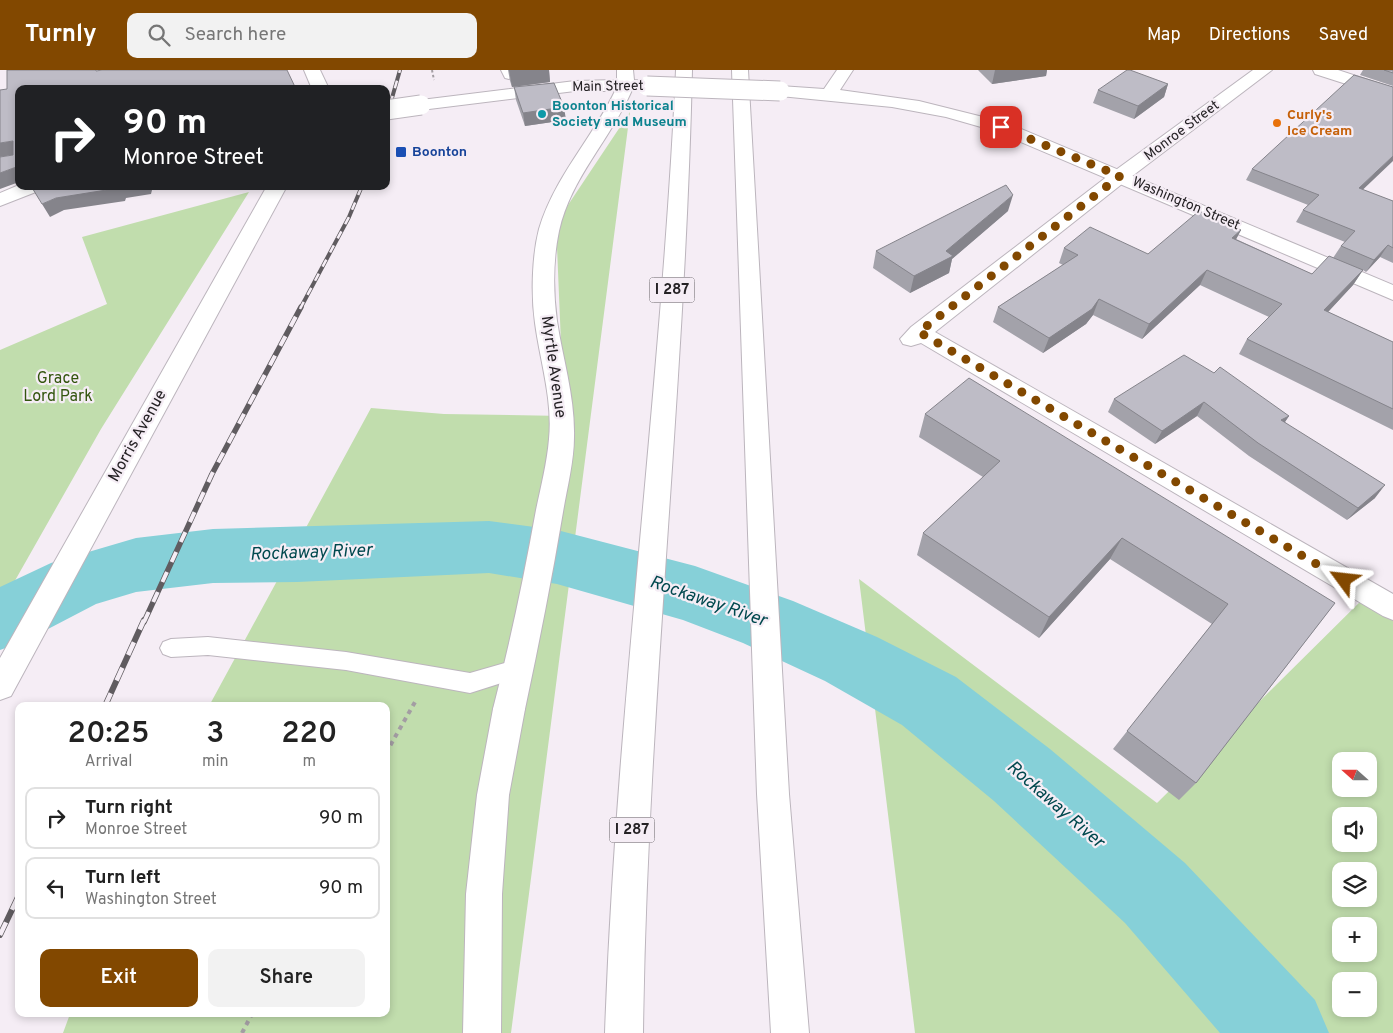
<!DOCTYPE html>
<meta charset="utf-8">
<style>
body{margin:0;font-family:Overpass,sans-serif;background:#f2f2f2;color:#222;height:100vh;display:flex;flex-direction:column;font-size:19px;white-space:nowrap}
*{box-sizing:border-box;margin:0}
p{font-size:16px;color:#767676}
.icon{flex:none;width:28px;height:28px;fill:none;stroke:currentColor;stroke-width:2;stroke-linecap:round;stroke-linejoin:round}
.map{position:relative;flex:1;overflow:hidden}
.sheet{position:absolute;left:15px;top:632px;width:375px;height:315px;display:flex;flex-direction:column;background:#fff;border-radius:10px;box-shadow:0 2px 8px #0003}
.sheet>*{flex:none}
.top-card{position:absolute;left:15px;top:15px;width:375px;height:105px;border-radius:10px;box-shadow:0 2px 8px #0003;background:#202124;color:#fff;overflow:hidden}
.needle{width:32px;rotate:291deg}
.fabs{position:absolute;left:1332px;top:682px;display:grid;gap:10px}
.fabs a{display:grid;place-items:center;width:45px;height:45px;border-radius:10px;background:#fff;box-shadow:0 2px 8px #0003;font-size:25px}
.pin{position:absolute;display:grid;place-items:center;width:42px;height:42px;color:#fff;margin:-21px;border-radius:10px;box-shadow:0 2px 8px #0006}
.me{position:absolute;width:55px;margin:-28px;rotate:300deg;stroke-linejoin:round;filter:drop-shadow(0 0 4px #0008)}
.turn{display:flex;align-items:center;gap:18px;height:105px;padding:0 25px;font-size:22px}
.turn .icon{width:65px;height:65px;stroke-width:2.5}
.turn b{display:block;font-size:35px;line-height:42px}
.eta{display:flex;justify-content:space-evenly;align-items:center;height:85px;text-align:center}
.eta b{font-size:30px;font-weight:600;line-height:35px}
.primary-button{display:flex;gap:10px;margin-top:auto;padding:10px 25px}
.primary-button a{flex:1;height:58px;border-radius:10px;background:#824800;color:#fff;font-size:20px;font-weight:600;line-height:58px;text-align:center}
.primary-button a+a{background:#f2f2f2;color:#222}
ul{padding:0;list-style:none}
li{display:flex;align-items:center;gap:15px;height:62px;margin:0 10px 8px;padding:0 15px;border:2px solid #e0e0e0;border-radius:10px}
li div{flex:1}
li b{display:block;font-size:19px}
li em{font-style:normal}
header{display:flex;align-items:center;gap:30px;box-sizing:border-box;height:70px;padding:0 25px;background:#824800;color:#fff}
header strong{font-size:24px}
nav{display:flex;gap:28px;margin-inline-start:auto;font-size:18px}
.search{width:350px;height:45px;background:#f2f2f2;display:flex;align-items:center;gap:12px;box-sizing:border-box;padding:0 18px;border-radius:10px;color:#767676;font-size:19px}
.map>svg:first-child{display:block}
</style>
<header>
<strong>Turnly</strong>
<div class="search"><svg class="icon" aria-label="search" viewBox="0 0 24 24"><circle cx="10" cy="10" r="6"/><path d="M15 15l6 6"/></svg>Search here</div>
<nav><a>Map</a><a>Directions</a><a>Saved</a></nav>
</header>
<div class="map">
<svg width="1393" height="963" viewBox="0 0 1393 963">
<rect width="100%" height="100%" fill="#f5edf5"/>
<!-- green -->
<path fill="#c1ddad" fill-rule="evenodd" d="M630,42L511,963H63L70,944H386V636H209L371,338L444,344L564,346L556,153Z
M249,122L101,359L0,537V280L107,234L82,167Z
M859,509L1157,733L1373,519L1393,531V963H915ZM1341,691H1369V719H1341ZM1341,746H1369V774H1341ZM1341,801H1369V829H1341ZM1341,856H1369V884H1341ZM1341,911H1369V939H1341Z"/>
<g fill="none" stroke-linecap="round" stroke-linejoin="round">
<!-- river -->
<path fill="#86d0d8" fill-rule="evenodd" d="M489,451L557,460L695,496L793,531L877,567L956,607L1050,679L1185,793L1315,930L1329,963H1220L1125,853L994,731L902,655L825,611L743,573L683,550L557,514L489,503L297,512L213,513L136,522L96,534L25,571L0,580V517L51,493L136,468L213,459Z"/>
<defs>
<path id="lane" d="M501,0H513L515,5L509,9L505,8Z
M208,567L346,582L470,603L519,589L527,591L530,598L527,605L470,623L346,600L208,585L171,587L163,584L160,578L163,572L171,569Z"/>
<path id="street" d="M1253,0H1272L1127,110L935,262L1393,524V550L1383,546L921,273L911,276L903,274L900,269L911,257L1113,102Z
M1313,0H1338L1393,18V29L1315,4Z
M19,115L44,116L41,120L0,136V123Z
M267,116H287L11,626L0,630V588Z"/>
<path id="secondary" d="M304,0H320L329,19H312Z"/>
<path id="primary" d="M617,0H633L634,10L649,11L652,15L649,19L632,20C611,69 571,107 559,161C553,190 553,222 557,251C563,290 575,327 574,367C574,392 567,418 563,442C552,508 539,573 525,639L520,649L509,653L498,649L493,639C510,573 524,507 536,440C541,416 547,393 549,369C553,330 540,291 535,253C531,225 532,186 539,159C555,106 592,69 615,21H575L421,40L415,39L412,35L415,31L421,30L575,11L617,10Z
M837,0H853L840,20L919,31L1007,53L1393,215V230L995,61L946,47L892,37L780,26L774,25L771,21L774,17L780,16L824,19Z"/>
<path id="highway" d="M676,0H692C685,321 647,641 643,963H605C616,641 661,322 676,0Z
M732,0H748L789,724L809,963H771L757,724Z
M509,625L520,629L525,639L509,725L502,824L501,963H463L466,824L477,725L493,639L498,629Z"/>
</defs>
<!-- lane casing -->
<use href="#lane" stroke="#bcb5bd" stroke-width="2"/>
<!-- street casing -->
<use href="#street" stroke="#bcb5bd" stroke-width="2"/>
<!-- secondary casing -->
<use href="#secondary" stroke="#bcb5bd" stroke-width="2"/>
<!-- primary casing -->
<use href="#primary" stroke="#bcb5bd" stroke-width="2"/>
<!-- highway casing -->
<use href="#highway" stroke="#bcb5bd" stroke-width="2"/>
<!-- path-far1 -->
<path stroke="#a39da3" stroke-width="2" stroke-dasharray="2.5 2.5" stroke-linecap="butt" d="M432,0L434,10"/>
<!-- path -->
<path stroke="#a39da3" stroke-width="4" stroke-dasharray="4.5 4.5" stroke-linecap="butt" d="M386,683L415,632
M242,963L252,944"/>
<!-- lane -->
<use href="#lane" fill="#fff" fill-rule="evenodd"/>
<!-- street -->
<use href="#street" fill="#fff" fill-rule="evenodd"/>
<!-- secondary -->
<use href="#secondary" fill="#fff" fill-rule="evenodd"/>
<!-- primary -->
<use href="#primary" fill="#fff" fill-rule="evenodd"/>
<!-- highway -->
<use href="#highway" fill="#fff" fill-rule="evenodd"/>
<defs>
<path id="rail-far2" d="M386,49L400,0
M300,239L349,147L362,116"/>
<path id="rail-far1" d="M144,552L212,404L301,237"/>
<path id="rail" d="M105,636L144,550
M0,865L19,825"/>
</defs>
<!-- rail-far2 casing -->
<use href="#rail-far2" stroke="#605c60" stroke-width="4"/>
<!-- rail-far1 casing -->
<use href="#rail-far1" stroke="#605c60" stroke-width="5.5"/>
<!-- rail casing -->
<use href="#rail" stroke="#605c60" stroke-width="6"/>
<!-- rail-far2 -->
<use href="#rail-far2" stroke="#f5edf5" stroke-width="2.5" stroke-dasharray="8" stroke-linecap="butt"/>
<!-- rail-far1 -->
<use href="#rail-far1" stroke="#f5edf5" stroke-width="4" stroke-dasharray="11" stroke-linecap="butt"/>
<!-- rail -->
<use href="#rail" stroke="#f5edf5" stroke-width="4.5" stroke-dasharray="14" stroke-linecap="butt"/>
<defs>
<path id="primary-bridge" d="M647,16L780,21
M386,40L421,35"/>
</defs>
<!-- primary-bridge casing -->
<use href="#primary-bridge" stroke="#bcb5bd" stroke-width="21" stroke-linecap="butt"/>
<!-- primary-bridge -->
<use href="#primary-bridge" stroke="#fff" stroke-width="19"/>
</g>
<!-- wall -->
<path fill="#a3a2aa" d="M508,0H549L550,12L512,17L510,11Z
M978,0H1047L1046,6L992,14Z
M1363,0H1393V16L1360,5Z
M1168,14L1164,27L1134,49L1093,33L1098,20Z
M514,17L566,50L525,56L516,30Z
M1252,99L1363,120L1393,131V193L1380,187L1366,202L1363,200L1353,215L1328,242L1393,272V360L1239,284L1247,269L1269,247L1200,215L1142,269L1093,245L1086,254L1043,283L993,252L998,237L1063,195L1059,193L1064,178L1148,184L1241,160L1236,169L1312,204L1333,188L1341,176L1345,172L1296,152L1303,140L1308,135L1246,110Z
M1008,141L952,189L949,203L910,223L873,198L876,181Z
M1214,303L1289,346L1285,352L1375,428L1347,450L1249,386L1197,346L1155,374L1108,342L1114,329Z
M925,344L1335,533L1196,713L1179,730L1113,679L1212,554L1110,489L1039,568L917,485L923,463L983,407L919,367Z"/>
<!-- shaded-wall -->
<path fill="#85848b" d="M509,0H549L550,12L512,17Z
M995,0H1047L1046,6L992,14Z
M1168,14L1164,27L1134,49L1138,36Z
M564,37L566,50L525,56L523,43Z
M13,71L19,84L0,87V73Z
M1393,86V91L1352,130L1359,118Z
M19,96V112L0,119V103Z
M119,116H182L152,120L151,124L126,128L125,131L64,140L50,147L42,134L56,128Z
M1013,125L1008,141L952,189L949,203L910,223L914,206L946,181Z
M1241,160L1233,175L1232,168Z
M1388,175L1380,187L1366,202L1374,190Z
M1207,200L1200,215L1142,269L1149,254Z
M1363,200L1353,215L1315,256L1324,240Z
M1099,229L1093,245L1086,254L1043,283L1049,268Z
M1204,332L1197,346L1155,374L1162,361Z
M1289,346L1280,359L1281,350Z
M1385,415L1375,428L1347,450L1358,438Z
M1122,468L1110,489L1039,568L1049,547Z"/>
<!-- building -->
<path fill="#bebcc6" stroke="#85848b" d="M7,0H96V1L102,0H287L296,19H19V96L0,103V87L13,85V71L0,73V20L7,19Z
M1127,0H1130L1168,14L1138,36L1098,20Z
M1384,0H1393V3Z
M1354,5L1393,17V86L1359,118L1393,131V178L1388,175L1374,190L1341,176L1355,161L1303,140L1319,125L1252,99Z
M554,13L564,37L523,43L514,17Z
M1006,115L1013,125L946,181L953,186L914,206L876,181Z
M31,116H119V118L56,128L42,134Z
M1199,141L1241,160L1232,168L1312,204L1329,186L1363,200L1324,240L1393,272V339L1247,269L1282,234L1207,200L1149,254L1099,229L1092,239L1049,268L998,237L1078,185L1064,178L1090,157L1148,184Z
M1184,285L1214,303L1220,297L1289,346L1281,350L1385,415L1358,438L1258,373L1204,332L1162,361L1114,329Z
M969,308L1335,533L1196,713L1127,661L1228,534L1122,468L1049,547L923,463L1000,391L925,344Z"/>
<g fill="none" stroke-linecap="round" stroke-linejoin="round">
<!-- route -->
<path stroke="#824800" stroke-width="9" stroke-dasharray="0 16.2" d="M1001,57L1120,106L919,262L1344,510"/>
</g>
<!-- markers -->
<circle fill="#0f9aa8" stroke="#f5edf5" stroke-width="2" cx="542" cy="44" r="5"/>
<circle fill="#e8710a" stroke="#f5edf5" stroke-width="2" cx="1277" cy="53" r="5"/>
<rect fill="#1a4fb4" stroke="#f5edf5" stroke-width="2" x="395" y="76" width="12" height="12" rx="2.5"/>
<g text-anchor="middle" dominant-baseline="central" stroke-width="4.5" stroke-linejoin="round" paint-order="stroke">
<!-- far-street labels -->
<g font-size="14" fill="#252225" stroke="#f5edf5">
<text transform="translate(608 17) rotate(-1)">Main Street</text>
<text transform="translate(1182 61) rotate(-37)">Monroe Street</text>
<text transform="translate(1186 134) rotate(23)">Washington Street</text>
</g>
<!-- far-culture labels -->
<g font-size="14" font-weight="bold" fill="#0d838f" stroke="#f5edf5" text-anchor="start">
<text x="552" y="36">Boonton Historical<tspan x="552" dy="16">Society and Museum</tspan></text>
</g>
<!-- far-food labels -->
<g font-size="14" font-weight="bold" fill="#c56008" stroke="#f5edf5" text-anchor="start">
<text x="1287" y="45">Curly's<tspan x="1287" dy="16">Ice Cream</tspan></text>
</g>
<!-- far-transit labels -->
<g font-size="14" font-weight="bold" fill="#164399" stroke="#f5edf5" text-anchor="start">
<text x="412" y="82">Boonton</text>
</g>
<!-- shield labels -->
<g fill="#f5edf5" stroke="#635f63" stroke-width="1">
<rect x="649.5" y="207.5" width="45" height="25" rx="4"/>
<rect x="609.5" y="747.5" width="45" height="25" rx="4"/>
</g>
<g font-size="15" font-weight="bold" fill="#252225">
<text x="672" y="220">I 287</text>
<text x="632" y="760">I 287</text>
</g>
<!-- street labels -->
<g font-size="16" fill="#252225" stroke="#f5edf5">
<text transform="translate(553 297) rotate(82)">Myrtle Avenue</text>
<text transform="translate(138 366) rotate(-61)">Morris Avenue</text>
</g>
<!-- park labels -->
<g font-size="16" fill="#33550e" stroke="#f5edf5">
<text x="58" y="309">Grace<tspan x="58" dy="18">Lord Park</tspan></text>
</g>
<!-- water labels -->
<g font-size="18" font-style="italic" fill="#00484e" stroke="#f5edf5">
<text transform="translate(311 483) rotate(-2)">Rockaway River</text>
<text transform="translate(708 532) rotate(19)">Rockaway River</text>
<text transform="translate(1055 735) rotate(41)">Rockaway River</text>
</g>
</g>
</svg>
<div class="fabs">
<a><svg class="needle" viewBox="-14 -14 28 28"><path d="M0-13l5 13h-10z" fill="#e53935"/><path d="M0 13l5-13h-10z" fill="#767676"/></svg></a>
<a><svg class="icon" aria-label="sound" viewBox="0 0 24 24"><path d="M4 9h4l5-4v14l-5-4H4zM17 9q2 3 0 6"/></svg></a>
<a><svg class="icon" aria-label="layers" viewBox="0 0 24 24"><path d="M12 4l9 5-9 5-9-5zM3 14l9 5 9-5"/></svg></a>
<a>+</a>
<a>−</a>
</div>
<div class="pin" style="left:1001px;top:57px;background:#d93025"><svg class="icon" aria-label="arrive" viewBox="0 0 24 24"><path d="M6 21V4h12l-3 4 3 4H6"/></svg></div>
<svg class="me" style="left:1344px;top:510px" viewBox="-20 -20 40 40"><path d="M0-17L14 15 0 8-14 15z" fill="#824800" stroke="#fff" stroke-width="4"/></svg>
<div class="top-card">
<div class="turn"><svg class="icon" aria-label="right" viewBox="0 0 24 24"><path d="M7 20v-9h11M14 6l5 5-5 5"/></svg><div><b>90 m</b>Monroe Street</div></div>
</div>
<section class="sheet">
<div class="eta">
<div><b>20:25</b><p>Arrival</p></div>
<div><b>3</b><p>min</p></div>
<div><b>220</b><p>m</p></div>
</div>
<ul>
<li><svg class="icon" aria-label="right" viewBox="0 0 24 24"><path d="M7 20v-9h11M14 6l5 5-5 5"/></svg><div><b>Turn right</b><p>Monroe Street</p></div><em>90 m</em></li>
<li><svg class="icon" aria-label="left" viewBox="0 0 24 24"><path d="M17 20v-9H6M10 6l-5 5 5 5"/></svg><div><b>Turn left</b><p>Washington Street</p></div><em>90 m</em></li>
</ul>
<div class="primary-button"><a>Exit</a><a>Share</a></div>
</section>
</div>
